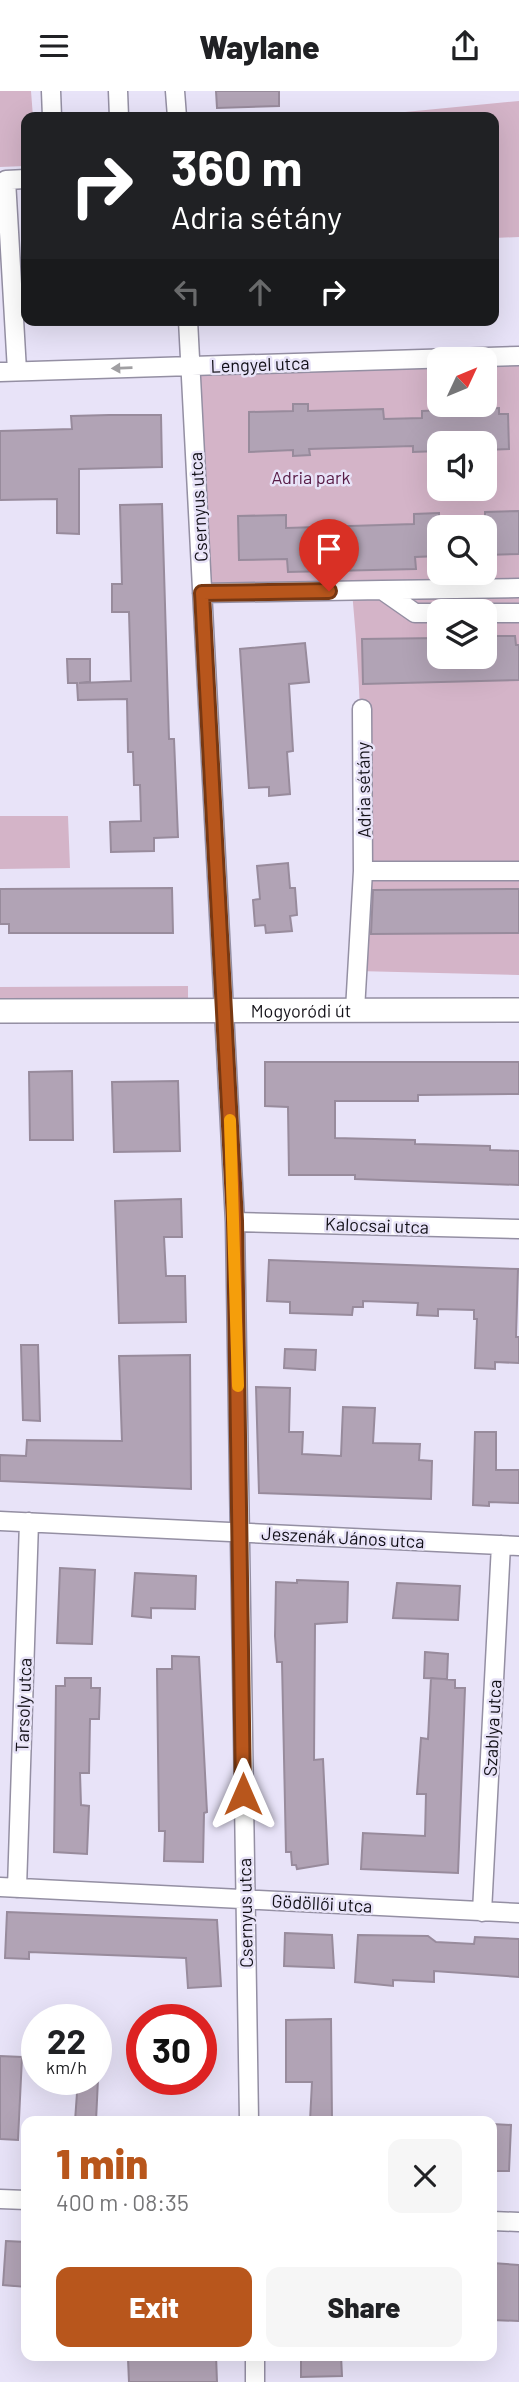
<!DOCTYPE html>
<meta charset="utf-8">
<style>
body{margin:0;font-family:Barlow,sans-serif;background:#f6f6f6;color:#202124;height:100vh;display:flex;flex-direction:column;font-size:26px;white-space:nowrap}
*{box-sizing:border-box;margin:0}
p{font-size:23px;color:#757577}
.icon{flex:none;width:38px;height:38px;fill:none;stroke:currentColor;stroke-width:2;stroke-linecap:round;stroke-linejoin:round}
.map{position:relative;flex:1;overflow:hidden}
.panel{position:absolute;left:21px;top:2025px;width:476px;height:245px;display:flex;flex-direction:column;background:#fff;border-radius:14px;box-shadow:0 7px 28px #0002}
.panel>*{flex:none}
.guide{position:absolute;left:21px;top:21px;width:478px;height:214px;border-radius:14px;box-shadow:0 7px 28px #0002;background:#202124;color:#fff;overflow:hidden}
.needle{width:46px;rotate:46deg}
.tools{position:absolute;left:427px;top:256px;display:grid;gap:14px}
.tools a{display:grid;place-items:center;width:70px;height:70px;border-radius:14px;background:#fff;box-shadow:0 7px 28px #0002;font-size:35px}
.speed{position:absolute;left:21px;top:1913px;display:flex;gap:14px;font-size:35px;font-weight:700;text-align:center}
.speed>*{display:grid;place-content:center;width:91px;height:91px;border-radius:50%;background:#fff;box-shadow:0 7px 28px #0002;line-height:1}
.speed small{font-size:18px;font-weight:400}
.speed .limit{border:10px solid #d22;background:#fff;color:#111}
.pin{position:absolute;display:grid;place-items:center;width:60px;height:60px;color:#fff;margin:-72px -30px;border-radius:50% 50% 50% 0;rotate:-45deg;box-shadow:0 0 7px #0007}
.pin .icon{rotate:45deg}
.me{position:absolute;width:77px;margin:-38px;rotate:0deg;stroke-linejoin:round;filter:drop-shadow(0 0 5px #0008)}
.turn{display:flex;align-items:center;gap:24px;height:147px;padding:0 35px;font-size:32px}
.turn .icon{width:91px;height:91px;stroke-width:2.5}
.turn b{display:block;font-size:49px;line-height:60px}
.lanes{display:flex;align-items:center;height:66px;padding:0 35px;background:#0003;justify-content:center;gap:35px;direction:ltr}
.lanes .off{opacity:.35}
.round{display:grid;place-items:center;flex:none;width:74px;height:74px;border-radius:14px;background:#f6f6f6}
.summary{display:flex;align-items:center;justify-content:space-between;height:119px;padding:0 35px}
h1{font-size:42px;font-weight:800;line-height:52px;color:#b8561c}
.action{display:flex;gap:14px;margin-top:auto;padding:14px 35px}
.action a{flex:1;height:80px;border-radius:14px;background:#b8561c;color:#fff;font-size:28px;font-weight:800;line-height:80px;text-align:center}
.action a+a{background:#f6f6f6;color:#202124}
header{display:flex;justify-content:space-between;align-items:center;height:91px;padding:0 35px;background:#fff;font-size:32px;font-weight:800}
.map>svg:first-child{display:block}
</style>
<header><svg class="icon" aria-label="menu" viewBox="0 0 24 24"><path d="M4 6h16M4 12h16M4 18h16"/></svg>Waylane<svg class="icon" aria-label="share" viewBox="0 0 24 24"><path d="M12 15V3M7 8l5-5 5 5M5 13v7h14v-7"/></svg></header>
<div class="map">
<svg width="519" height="2291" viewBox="0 0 519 2291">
<rect width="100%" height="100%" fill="#e8e3f8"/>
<!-- green -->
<path fill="#d4b4c8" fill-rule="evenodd" d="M0,0H31L33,26H26V75L0,76Z
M519,10V146L494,147V26H354Z
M519,265V884L357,880C365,753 364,627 352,500L202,502L191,275ZM439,268H485V313H439ZM439,352H485V397H439ZM439,436H485V481H439ZM439,520H485V565H439Z
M0,725H68L70,777L0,778Z
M188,895V915H0V896Z"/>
<!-- building -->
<path fill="#b1a3b5" stroke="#988b9c" stroke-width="2" d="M216,0H279V15L217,17Z
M293,313H308V320L383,318L384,328L422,327V320L499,317V323H508L509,358L485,359V352H439V360L413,361V355L309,358L310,364L293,365V359L249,361V321L293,320Z
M109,324H161L162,376L79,378V443L57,442V408L0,409V340L72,338L71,325Z
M162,413L169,648H174L178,746L154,747V760L111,761L110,731L141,730L140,694H134L133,661H128L127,608L78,609L77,592H68L67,568H90V591L79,592L131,590L129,521H112V493H122L120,414Z
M519,420V463L485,464V421Z
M439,422V465L415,466L416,478L288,481L287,468L239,469L238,425L286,424V437L414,433V423Z
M485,545H515L516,554H519V589L363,593L362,548L439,547V565H485Z
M305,552L309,591L289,593L293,660L287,661L290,703L269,705V696L249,697L240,558Z
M288,772L290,797H295L297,824L290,825L292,840L266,842L265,834L255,835L253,809L260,808L257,775Z
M172,797L173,842H9V833H0V798Z
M519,798V842L371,843L373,799Z
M265,971H519V1003L418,1004V1010H335V1047L415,1049V1053L490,1055V1059L519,1060V1094L355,1088V1084H289L288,1016L265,1015Z
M72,980L73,1049H30L29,981Z
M178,990L180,1060L114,1061L112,991Z
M181,1108L182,1146H164L166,1185H185L186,1231L119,1232L115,1110Z
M269,1169L518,1178L516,1246H519V1272L495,1271V1278L475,1277L477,1228H474V1219L438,1218V1225L417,1224L418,1212L363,1210V1216H353L352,1224L290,1222V1211L267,1210Z
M21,1254H38L40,1330L23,1329Z
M285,1258L316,1259L315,1279L284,1277Z
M190,1264L191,1398L0,1390V1364L26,1365L27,1349L122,1350L119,1265Z
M256,1296L290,1297L289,1341H303L302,1363L341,1365L343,1316L375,1317L373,1352L420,1353L419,1369L432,1370L431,1408L259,1402Z
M475,1341H496V1379H519V1412L489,1411V1415L473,1414Z
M60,1477L95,1479L92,1553L57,1552Z
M135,1482L196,1485L195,1518L151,1517V1527L132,1525Z
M297,1489L348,1491L347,1531L315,1533L314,1669L323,1668L328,1773L297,1778L296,1774H292L291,1761H286L282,1571H277L275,1545L276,1491L297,1492Z
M397,1492L460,1495L458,1529L393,1527Z
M425,1561L448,1563L447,1588L424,1587Z
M172,1565L199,1566L207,1721L204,1722L203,1771L164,1770L165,1740H159L157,1578H172Z
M65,1587H91V1597H100L99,1628H90L89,1682H80L81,1714L89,1715L87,1763L54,1761L56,1595H65Z
M431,1587L455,1589V1597H465L458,1782L361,1778L363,1742L425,1745L426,1703H417L421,1647L428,1648Z
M7,1821L217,1829L221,1895L188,1897L186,1867L29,1861V1868L5,1867Z
M285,1842L332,1844L334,1877L284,1875Z
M358,1844L428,1845L436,1851L474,1853L475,1846L519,1848V1886L434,1880V1891L393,1889V1895L355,1891Z
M331,1928L332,2030H310L312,1991H286V1929Z
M0,1965L22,1966L18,2049L0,2048Z
M78,1988H98L96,2030H75Z
M492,2033L511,2034L509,2080H492Z
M6,2150L26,2151V2196L3,2194Z
M492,2172L519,2174V2230L492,2229Z
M216,2264L217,2291H129L128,2268Z
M341,2264L342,2285L301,2286V2265Z"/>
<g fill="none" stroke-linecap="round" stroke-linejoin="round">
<defs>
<path id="minor" d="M51,0L52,26
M118,0L119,26
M175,0L177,26
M188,229L235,1131L249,2030
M17,280L6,89L26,88
M0,281L519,265
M382,499L519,497
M202,502L382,499L415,522H439
M485,522H519
M363,780H519
M355,919L363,780L362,618
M235,1131L519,1138
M0,1430L519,1455
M0,1796L519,1822
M17,1797L29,1431
M482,1821L501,1454
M0,2108L26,2109
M492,2130L519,2131
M255,2264V2291"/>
<g id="tertiary">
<path id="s1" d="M0,920L519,919"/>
</g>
</defs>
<!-- minor casing -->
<use href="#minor" stroke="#948fa3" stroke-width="21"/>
<!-- tertiary casing -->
<use href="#tertiary" stroke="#948fa3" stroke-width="26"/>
<!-- minor -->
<use href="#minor" stroke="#fff" stroke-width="18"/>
<!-- tertiary -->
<use href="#tertiary" stroke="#fff" stroke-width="23"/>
</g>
<!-- one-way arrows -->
<defs><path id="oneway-solid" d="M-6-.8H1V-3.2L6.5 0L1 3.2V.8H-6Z" transform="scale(1.75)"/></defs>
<use fill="#a09fa2" href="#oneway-solid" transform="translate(122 277) rotate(178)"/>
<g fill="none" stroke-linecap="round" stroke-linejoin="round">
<defs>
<path id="route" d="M243,1703L235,1130L202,502L329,500"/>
</defs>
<!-- route casing -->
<use href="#route" stroke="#783812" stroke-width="18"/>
<!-- route -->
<use href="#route" stroke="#b8561c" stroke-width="12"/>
<!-- slow -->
<path stroke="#f59e0b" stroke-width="12" d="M230,1029L238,1295"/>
</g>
<g text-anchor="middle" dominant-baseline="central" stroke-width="5" stroke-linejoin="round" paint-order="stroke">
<!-- street labels -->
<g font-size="18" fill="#121017" stroke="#e8e3f8">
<text transform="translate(260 273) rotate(-2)">Lengyel utca</text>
<text transform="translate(198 416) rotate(-93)">Csernyus utca</text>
<text transform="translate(363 699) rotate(-91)">Adria sétány</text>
<text stroke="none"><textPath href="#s1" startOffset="301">Mogyoródi út</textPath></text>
<text transform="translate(377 1134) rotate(2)">Kalocsai utca</text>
<text transform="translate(343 1446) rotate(3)">Jeszenák János utca</text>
<text transform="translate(23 1614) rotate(-88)">Tarsoly utca</text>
<text transform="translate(492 1637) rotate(-87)">Szablya utca</text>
<text transform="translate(322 1812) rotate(3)">Gödöllői utca</text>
<text transform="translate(245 1822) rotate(-91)">Csernyus utca</text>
</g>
<!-- park labels -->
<g font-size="18" fill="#571b46" stroke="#e8e3f8">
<text x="311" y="386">Adria park</text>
</g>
</g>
</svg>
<div class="tools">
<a><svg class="needle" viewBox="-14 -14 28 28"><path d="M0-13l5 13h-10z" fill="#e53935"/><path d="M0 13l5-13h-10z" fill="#757577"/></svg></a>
<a><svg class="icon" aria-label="sound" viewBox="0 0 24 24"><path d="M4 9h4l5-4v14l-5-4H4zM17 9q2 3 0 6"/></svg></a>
<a><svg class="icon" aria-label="search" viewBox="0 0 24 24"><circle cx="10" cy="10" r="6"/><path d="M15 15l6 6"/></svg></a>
<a><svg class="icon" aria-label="layers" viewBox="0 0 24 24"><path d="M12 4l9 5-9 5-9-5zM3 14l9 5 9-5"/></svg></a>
</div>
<div class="speed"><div>22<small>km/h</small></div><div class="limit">30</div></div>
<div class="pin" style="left:329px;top:500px;background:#d93025"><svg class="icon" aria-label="arrive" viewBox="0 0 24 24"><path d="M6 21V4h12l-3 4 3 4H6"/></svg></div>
<svg class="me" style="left:243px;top:1703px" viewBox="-20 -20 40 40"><path d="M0-17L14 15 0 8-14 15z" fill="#b8561c" stroke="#fff" stroke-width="4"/></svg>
<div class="guide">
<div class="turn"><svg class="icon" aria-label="right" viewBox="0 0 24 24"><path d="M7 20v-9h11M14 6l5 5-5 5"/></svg><div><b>360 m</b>Adria sétány</div></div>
<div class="lanes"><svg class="icon off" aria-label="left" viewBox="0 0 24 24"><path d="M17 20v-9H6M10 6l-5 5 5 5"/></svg><svg class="icon off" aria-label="ahead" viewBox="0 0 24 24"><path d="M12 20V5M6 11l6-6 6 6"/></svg><svg class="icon" aria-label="right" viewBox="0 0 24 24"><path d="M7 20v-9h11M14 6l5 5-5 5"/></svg></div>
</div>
<section class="panel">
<div class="summary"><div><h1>1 min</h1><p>400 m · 08:35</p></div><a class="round"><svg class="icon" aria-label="close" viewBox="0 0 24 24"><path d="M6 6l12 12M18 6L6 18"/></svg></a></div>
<div class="action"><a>Exit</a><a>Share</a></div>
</section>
</div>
